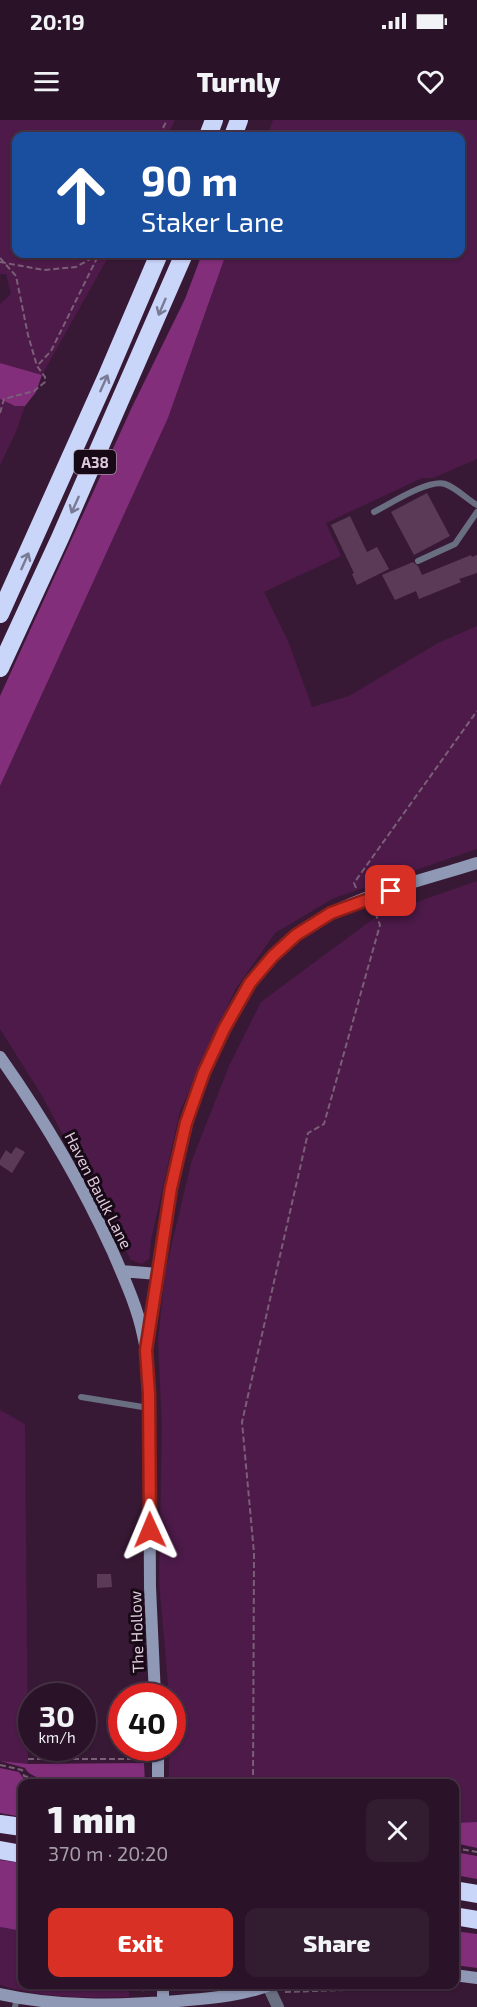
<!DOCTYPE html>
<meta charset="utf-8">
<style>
body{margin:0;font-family:"Exo 2",sans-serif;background:#321c30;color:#f1f3f6;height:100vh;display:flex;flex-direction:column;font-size:22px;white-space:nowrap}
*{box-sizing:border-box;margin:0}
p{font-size:20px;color:#a59ea8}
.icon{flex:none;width:33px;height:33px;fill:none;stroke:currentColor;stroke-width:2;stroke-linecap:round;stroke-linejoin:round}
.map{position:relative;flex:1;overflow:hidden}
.panel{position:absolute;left:18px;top:1659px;width:441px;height:210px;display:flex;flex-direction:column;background:#2a1328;border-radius:12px;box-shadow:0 2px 4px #0004,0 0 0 2px #463245}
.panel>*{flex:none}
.hud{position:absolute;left:12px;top:12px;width:453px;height:126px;border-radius:12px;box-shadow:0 2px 4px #0004,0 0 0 2px #463245;background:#1a4fa0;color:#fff;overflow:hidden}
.speed{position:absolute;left:18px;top:1563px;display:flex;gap:12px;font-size:30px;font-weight:700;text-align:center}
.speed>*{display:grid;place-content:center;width:78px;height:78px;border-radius:50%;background:#2a1328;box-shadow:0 2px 4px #0004,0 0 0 2px #463245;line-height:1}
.speed small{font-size:15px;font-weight:400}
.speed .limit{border:9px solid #d22;background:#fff;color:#111}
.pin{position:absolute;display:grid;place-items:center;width:51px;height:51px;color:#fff;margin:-26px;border-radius:12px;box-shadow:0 3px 9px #0006}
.me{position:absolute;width:66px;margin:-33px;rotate:359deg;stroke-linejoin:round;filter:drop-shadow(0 0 4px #0008)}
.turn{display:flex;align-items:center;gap:21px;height:126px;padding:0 30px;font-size:27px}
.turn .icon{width:78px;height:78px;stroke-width:2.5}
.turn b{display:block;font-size:42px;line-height:51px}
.round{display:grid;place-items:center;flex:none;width:63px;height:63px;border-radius:12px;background:#321c30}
.summary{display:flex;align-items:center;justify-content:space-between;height:102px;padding:0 30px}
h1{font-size:36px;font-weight:800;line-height:45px}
.action{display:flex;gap:12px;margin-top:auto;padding:12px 30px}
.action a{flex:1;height:69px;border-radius:12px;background:#d93025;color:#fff;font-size:24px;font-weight:800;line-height:69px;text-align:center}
.action a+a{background:#321c30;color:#f1f3f6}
.status{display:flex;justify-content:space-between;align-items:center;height:42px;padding:0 30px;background:#2a1328;direction:ltr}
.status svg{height:16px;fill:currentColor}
header{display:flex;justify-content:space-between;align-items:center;height:78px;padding:0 30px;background:#2a1328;font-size:27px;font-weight:800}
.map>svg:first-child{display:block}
</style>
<div class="status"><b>20:19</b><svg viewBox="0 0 49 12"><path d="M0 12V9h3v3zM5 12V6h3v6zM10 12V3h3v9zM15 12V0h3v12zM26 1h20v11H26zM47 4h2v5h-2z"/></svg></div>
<header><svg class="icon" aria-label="menu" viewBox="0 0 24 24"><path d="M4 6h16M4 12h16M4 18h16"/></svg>Turnly<svg class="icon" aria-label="heart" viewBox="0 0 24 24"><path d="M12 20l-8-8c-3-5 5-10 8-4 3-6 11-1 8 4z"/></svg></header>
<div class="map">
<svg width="477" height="1887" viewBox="0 0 477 1887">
<rect width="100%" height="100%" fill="#381935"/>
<!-- green -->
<path fill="#4d1a49" d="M0,0H175L167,16H16V134H110L42,255L0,243V184L11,174L6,154H0Z
M273,0H477V339L433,358H422L326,403L341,436L264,472L288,521L312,587L349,576L438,523L477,506V729L334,778L275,813L235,870L180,991L151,1120L149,1139L142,1144L131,1140L41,974L0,909V666L168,298L226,134H460V16H267Z
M0,279L15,286H25L16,312L0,345Z
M477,761V1702L455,1703L454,1664L169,1663V1628H172V1576H169L159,1461L162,1306L158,1221L165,1152L192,1040L229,946L261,882L377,796Z
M0,1290L25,1304L28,1644L0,1641Z
M0,1807L22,1811V1864L142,1865L129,1871V1877C85,1878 42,1878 0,1865Z"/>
<!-- forest -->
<path fill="#822e7b" d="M202,134H226L168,298L0,666V576L132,287L185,179Z
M0,243L42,255L36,272L25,286H15L0,279Z
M0,1641L28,1644L144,1643L145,1663C123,1664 34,1669 25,1648Z
M0,1648L19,1652L23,1658L44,1663L22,1664V1697L0,1693Z
M477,1702V1728L455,1723V1703Z
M455,1732L477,1736V1759L455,1755Z
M0,1740L22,1743V1811L0,1807Z
M454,1811L477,1814V1848L455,1845Z"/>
<!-- building -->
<path fill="#5b3a57" d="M427,373L450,416L414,435L391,392Z
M350,396L367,432L377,427L389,449L357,465L352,454L354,453L331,405Z
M471,435L472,437L477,435V453L459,459L461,462L419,479L416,471L395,480L382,455L413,442L418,446L422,455Z
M16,1027L25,1032L12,1053L0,1045V1040L6,1030L11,1034Z
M97,1454H111L112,1467L97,1468Z"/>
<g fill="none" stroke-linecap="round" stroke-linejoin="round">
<!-- path -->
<path stroke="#7a5f77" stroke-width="2" stroke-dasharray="6 3" stroke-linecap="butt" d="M159,16L167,0
M0,138L16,156L28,215L37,246
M0,142L44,150L76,147L99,134
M0,293L4,279L34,271L45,262V257L37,246L51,231L99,134
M356,768L354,763L477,591
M28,1639H146
M0,1645L22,1650L24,1656L54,1664
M253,1664L254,1433L242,1302L308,1013L324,1004L380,805L373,787
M454,1728L477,1732
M142,1871L148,1864
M285,1872L407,1868L426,1864"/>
<!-- lane -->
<path stroke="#696f81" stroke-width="6" d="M374,392C390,384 428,359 445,364C455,367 467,379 477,385
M418,441L455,424L477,392
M81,1277L149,1288
M15,1887L17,1878"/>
<!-- street -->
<path stroke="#696f81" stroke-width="12" d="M268,1866L278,1887"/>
<!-- secondary -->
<path stroke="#8f98b5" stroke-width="12" d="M0,937C43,998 81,1062 112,1130C124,1158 137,1186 143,1215C148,1235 148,1254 149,1274L150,1467L155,1576
M121,1151L158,1154
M148,1220C166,1106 174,995 233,892C250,863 269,835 296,815C345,777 418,762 477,743
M158,1628V1664
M454,1855L477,1858
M163,1864V1882
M0,1874C58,1887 118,1886 178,1881C211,1878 242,1876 273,1864"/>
<!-- highway -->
<path stroke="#c9d5f9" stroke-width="18" d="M208,16L214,0
M233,16L239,0
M0,494L106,258L159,134
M0,548L60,418L184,134
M0,1704L22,1707
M0,1730L22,1734
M454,1770L477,1774
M454,1796L477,1800"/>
</g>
<!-- one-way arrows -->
<defs><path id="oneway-shaft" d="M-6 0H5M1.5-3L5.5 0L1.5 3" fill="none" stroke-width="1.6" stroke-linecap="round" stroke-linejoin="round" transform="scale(1.5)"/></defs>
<g stroke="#797a93">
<use href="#oneway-shaft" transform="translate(162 187) rotate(113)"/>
<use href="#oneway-shaft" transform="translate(104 263) rotate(-66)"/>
<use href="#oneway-shaft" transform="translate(75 385) rotate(114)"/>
<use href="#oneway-shaft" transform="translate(25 441) rotate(-66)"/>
</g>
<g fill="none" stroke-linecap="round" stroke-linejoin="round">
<defs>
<path id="route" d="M150,1410L149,1274L146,1230L171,1068L186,1003L204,952L224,909L250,863L273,836L296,815L331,793L391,771"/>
</defs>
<!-- route casing -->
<use href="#route" stroke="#8d1f18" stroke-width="15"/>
<!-- route -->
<use href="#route" stroke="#d93025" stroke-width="10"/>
</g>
<g text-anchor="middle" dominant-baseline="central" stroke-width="6" stroke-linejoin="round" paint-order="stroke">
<!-- shield labels -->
<rect fill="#170a16" stroke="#a290a0" stroke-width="1.5" x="74" y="330" width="42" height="24" rx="4.5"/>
<g font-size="15" font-weight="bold" fill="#decadb">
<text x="95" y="342">A38</text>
</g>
<!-- street labels -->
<g font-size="16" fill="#decadb" stroke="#170a16">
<text transform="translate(99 1070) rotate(63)">Haven Baulk Lane</text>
<text transform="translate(136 1512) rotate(-92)">The Hollow</text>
</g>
</g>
</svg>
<div class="speed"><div>30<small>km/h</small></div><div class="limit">40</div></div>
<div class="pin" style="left:391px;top:771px;background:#d93025"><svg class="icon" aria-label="arrive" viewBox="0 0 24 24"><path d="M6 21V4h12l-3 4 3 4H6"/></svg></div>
<svg class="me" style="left:150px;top:1410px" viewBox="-20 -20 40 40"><path d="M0-17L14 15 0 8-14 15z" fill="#d93025" stroke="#fff" stroke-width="4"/></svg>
<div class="hud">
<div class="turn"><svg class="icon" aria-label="ahead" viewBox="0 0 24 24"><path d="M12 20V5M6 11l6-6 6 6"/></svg><div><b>90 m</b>Staker Lane</div></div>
</div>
<section class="panel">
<div class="summary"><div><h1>1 min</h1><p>370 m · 20:20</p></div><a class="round"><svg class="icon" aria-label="close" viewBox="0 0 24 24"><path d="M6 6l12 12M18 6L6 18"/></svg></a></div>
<div class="action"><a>Exit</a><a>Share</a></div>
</section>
</div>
